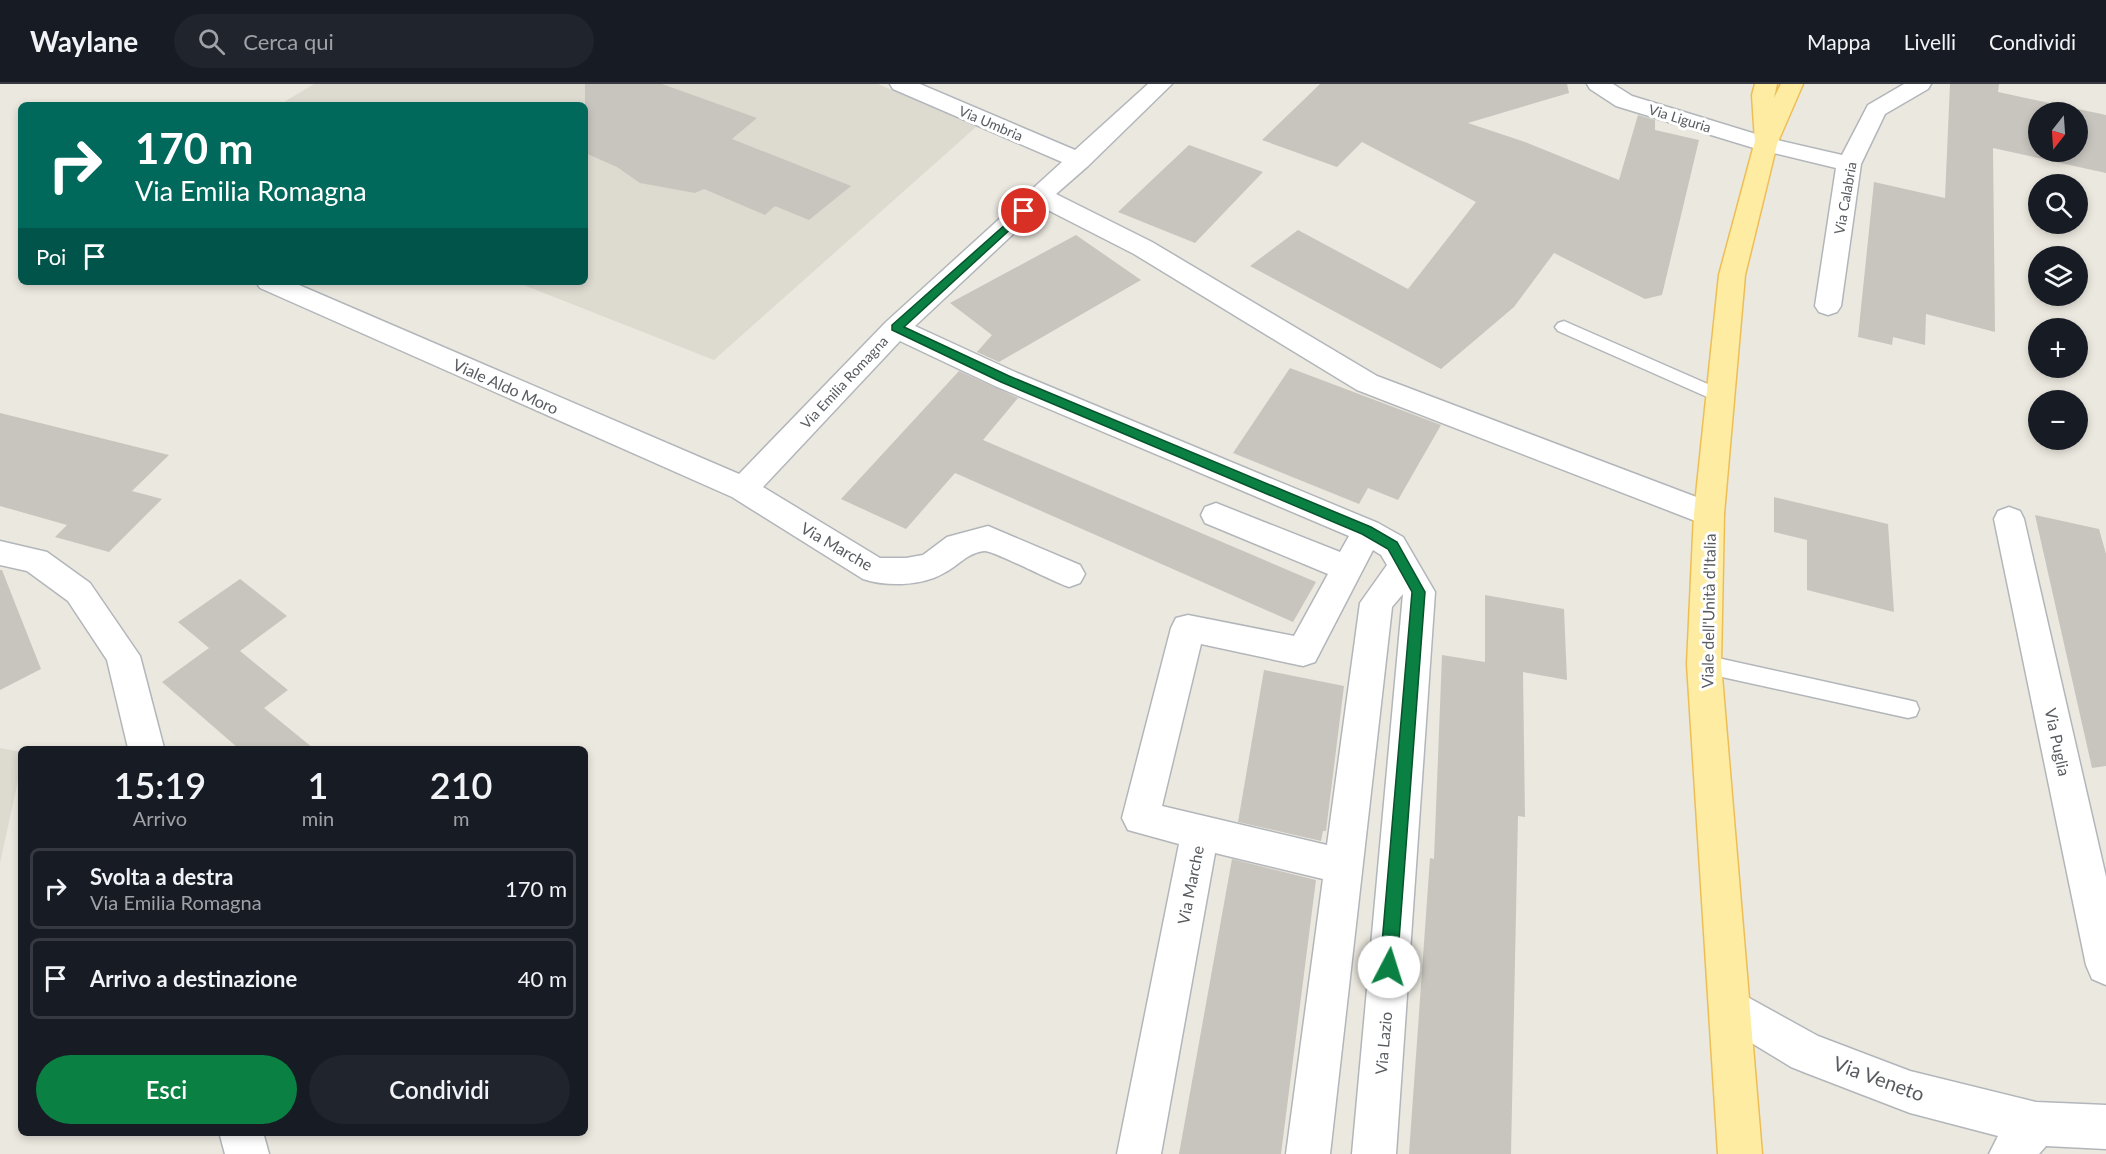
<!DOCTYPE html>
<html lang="it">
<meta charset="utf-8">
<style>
body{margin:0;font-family:Lato,sans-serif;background:#20242c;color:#f1f3f6;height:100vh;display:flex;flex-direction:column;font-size:22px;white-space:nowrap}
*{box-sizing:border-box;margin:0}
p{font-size:20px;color:#9ea1a6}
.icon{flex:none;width:33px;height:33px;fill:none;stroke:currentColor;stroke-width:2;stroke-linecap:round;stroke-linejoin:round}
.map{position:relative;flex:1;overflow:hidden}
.sheet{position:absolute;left:18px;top:662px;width:570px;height:390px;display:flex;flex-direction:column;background:#171b24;border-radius:9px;box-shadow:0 3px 9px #0003}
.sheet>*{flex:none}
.guide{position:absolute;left:18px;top:18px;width:570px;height:183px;border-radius:9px;box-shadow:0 3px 9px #0003;background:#00695c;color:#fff;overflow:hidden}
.needle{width:39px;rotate:197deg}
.controls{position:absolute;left:2028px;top:18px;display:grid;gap:12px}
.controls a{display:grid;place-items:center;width:60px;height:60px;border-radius:50%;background:#171b24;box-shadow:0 3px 9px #0003;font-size:30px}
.pin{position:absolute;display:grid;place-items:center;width:51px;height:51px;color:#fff;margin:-26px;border:3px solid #fff;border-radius:50%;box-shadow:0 2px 6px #0007}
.me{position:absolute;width:66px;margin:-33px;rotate:5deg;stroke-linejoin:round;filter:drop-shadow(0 0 4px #0008)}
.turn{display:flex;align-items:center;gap:21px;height:126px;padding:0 18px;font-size:27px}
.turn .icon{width:78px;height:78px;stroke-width:2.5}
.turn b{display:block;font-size:42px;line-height:51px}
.then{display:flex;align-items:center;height:57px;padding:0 18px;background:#0003;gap:12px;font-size:22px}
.eta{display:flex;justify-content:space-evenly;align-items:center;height:102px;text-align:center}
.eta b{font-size:36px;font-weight:600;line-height:42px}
.cta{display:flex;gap:12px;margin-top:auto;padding:12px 18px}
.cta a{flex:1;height:69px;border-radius:36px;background:#0b8043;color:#fff;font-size:24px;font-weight:600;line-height:69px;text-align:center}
.cta a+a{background:#20242c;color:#f1f3f6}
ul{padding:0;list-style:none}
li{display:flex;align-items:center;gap:18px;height:81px;margin:0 12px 9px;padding:0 6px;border:3px solid #363941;border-radius:9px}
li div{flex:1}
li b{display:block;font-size:22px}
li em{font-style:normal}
header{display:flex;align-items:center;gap:36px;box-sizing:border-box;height:84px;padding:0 30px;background:#171b24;border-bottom:2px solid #363941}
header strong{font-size:28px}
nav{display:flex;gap:33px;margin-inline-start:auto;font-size:21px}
.search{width:420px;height:54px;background:#20242c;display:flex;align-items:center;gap:15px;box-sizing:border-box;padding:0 21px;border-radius:33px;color:#9ea1a6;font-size:22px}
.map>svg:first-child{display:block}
</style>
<header>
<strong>Waylane</strong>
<div class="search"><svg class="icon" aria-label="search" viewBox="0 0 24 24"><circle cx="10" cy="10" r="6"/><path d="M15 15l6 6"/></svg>Cerca qui</div>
<nav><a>Mappa</a><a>Livelli</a><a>Condividi</a></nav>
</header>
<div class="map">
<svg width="2106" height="1070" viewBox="0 0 2106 1070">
<rect width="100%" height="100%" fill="#ebe8df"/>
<!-- education -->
<path fill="#dddad0" d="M314,0H878L976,43L714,276L516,198H585V21H279Z
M0,664L21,668V683L0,779Z"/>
<!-- building -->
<path fill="#c8c5bf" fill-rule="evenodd" d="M585,0H662L757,34L732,55L851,102L809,136L775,122L765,131L704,105L695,109L640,99L617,83L585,69Z
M1320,0H1567L1569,9L1468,39L1525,58L1619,96L1638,31L1655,36V46L1699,56L1662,211L1645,215L1554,169L1514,223L1441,285L1250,182L1298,146L1408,205L1476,118L1362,58L1337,83L1262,56Z
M1950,0H1999L1998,8L2106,31V89L1993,64L1995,248L1926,230L1925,261L1893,253L1892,261L1858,253L1874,98L1945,114ZM2038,28H2078V68H2038Z
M1189,61L1263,88L1195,159L1118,128Z
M1076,151L1141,196L999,278L977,268L992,251L950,219Z
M1290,284L1441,341L1398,416L1368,404L1359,420L1233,369Z
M959,287L1018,314L983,356L1316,498L1293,538L955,389L906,445L841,415Z
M0,329L169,371L132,407L162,415L109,468L55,453L67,441L0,422Z
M1774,413L1888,440L1894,528L1807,506V456L1774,448Z
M2035,431L2099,445L2106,470V682L2092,684Z
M0,486H2L41,585L0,606Z
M240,495L287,532L240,567L288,606L264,624L313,664H238L162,598L209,564L178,538Z
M1485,511L1564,525L1567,596L1523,588L1525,733L1518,732L1511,1070H1409L1430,774L1434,775L1442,571L1485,578Z
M1264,586L1344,602L1326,747H1323L1321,757L1238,738Z
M1232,775L1316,796L1281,1070H1179Z"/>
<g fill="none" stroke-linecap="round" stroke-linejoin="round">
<defs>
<path id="lane" d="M1564,237L1726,308L1729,312L1726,316L1720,318L1714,316L1558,247L1555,243L1558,239Z
M1704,571L1908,616L1916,618L1919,625L1916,632L1908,634L1704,589L1696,586L1693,580L1696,574Z"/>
<path id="street" d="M890,0H920L1075,66L1148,0H1172L1088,82L1056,110L1152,158L1377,292L1720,422L1724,430L1720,438L1709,442L1698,438L1357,306L1134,170L1042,123L915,242L1015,288L1378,439L1403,453L1435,508L1396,1070H1352L1403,510L1392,523L1330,1070H1286L1323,795L1215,769L1161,1070H1117L1179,760L1128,746L1122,734L1171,544L1176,534L1188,531L1294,552L1328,490L1205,439L1201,431L1205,423L1216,419L1340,468L1349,452L995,302L900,257L763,403L880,474H906L923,471L947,453L988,442L1080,481L1085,490L1080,499L1069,503C1053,498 993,466 984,467C967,469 958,482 944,489C922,502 887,503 863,495L732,413L260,204L256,198H292L739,390L886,238L1062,78L893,5ZM1373,466L1381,471L1387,481L1360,519L1327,761L1162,722L1201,560L1303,582L1315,578Z
M1587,0H1613L1632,12L1772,55L1842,71L1868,21L1904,0H1931L1928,5L1885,30L1861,80L1841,222L1837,228L1828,231L1819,228L1815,222L1836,84L1757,65L1616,22L1590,5Z
M2009,423L2020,427L2024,435L2106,793V901L2092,895L2086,881L1994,435L1998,427Z
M0,457L47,468L90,499L140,572L164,664H128L107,576L68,517L27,487L0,481Z
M1731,904L1818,952L1910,987L2036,1018L2106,1021V1065L2046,1062L2039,1070H1989L1998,1052L1910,1029L1806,989L1791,983L1717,938L1711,924L1717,910Z
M219,1048H263L269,1070H225Z"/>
<path id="primary" d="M1755,0H1777L1774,14L1781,0H1803L1777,60L1745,191L1724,430L1721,580L1762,1070H1718L1687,580L1694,430L1719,191L1755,57L1752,11Z"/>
</defs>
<!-- lane casing -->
<use href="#lane" stroke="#b2b6ba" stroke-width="3"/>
<!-- street casing -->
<use href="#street" stroke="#b2b6ba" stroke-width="3"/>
<!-- primary casing -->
<use href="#primary" stroke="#eebe56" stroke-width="3"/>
<!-- lane -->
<use href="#lane" fill="#fff" fill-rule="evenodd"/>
<!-- street -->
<use href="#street" fill="#fff" fill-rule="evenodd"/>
<!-- primary -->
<use href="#primary" fill="#fdeca2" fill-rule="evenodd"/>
</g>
<!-- route -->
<path fill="#0b8043" stroke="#07532c" stroke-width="1.5" d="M1024,124L1029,127L1028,129L904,243L1009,292L1371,443L1397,458L1425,508L1397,883L1395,888L1389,891L1383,888L1380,883L1412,508L1388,465L1362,450L1001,298L892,246V241Z"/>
<g text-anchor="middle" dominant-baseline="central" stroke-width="6" stroke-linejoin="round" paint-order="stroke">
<!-- far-street labels -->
<g font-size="14" fill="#585c60" stroke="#fff">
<text transform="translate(1680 34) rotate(17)">Via Liguria</text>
<text transform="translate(991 39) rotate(23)">Via Umbria</text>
<text transform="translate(1845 114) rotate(-80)">Via Calabria</text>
<text transform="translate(844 298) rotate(-47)">Via Emilia Romagna</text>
</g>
<!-- street labels -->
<g font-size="16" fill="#585c60" stroke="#fff">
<text transform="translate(506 302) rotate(24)">Viale Aldo Moro</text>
<text transform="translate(837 462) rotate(30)">Via Marche</text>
<text transform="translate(1708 527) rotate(-89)">Viale dell'Unità d'Italia</text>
<text transform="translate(2058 658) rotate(78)">Via Puglia</text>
<text transform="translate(1190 801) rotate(-79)">Via Marche</text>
<text transform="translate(1383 959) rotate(-85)">Via Lazio</text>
</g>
<!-- near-street labels -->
<g font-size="20" fill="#585c60" stroke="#fff">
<text transform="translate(1879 994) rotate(20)">Via Veneto</text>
</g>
</g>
</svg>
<div class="controls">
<a><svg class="needle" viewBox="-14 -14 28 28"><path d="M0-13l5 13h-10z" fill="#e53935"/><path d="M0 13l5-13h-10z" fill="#9ea1a6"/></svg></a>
<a><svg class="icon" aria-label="search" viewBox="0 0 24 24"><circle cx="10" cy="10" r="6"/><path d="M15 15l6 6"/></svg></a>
<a><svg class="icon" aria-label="layers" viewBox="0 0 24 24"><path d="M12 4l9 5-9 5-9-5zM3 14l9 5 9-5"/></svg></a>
<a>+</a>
<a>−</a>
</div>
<div class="pin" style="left:1024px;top:127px;background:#d93025"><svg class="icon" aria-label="arrive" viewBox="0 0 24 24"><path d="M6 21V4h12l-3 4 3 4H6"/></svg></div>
<svg class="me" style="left:1389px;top:883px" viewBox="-20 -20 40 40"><circle r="19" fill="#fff"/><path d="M0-13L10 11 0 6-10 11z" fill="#0b8043"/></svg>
<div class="guide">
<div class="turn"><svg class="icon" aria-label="right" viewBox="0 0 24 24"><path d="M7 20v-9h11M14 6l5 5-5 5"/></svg><div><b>170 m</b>Via Emilia Romagna</div></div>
<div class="then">Poi<svg class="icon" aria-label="arrive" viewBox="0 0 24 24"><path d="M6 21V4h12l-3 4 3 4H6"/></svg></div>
</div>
<section class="sheet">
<div class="eta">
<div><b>15:19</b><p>Arrivo</p></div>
<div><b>1</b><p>min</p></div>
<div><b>210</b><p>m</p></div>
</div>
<ul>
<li><svg class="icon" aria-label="right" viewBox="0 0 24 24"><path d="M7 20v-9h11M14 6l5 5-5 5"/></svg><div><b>Svolta a destra</b><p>Via Emilia Romagna</p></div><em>170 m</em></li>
<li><svg class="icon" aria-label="arrive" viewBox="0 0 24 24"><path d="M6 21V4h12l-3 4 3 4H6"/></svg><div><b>Arrivo a destinazione</b></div><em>40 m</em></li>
</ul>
<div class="cta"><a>Esci</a><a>Condividi</a></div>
</section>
</div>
